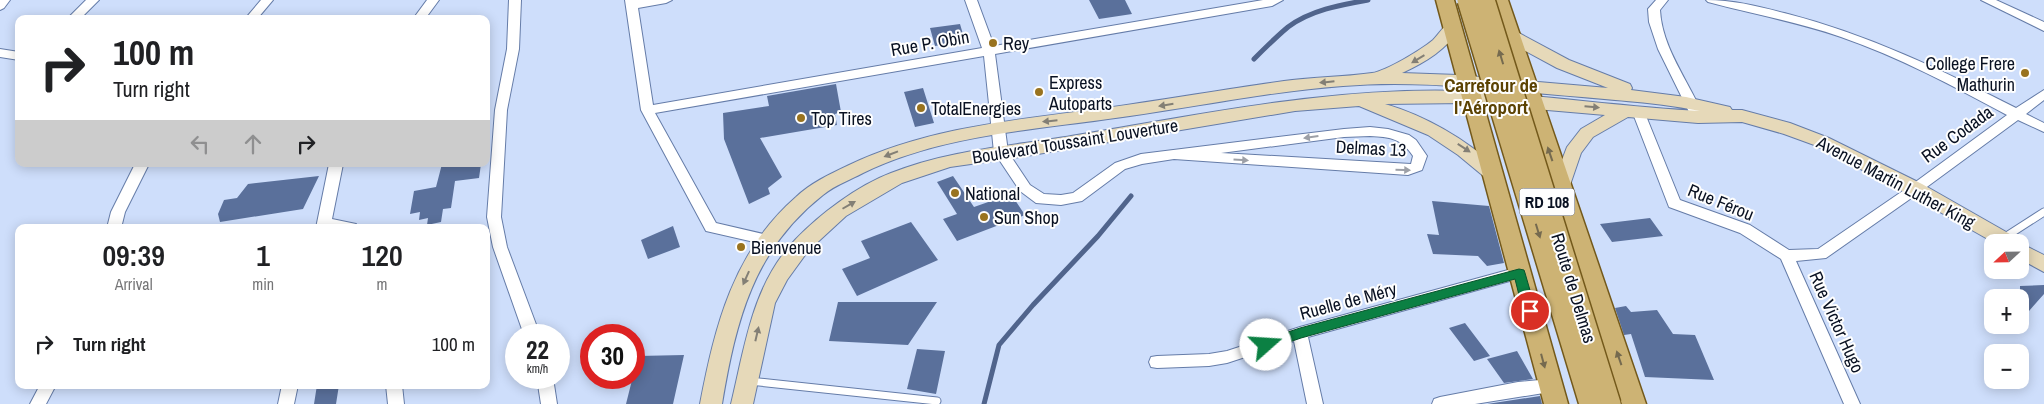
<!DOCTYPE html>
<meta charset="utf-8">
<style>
body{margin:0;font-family:"Archivo Narrow",sans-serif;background:#f2f2f2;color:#202124;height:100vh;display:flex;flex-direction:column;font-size:19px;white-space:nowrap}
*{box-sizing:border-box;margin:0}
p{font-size:16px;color:#757577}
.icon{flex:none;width:28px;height:28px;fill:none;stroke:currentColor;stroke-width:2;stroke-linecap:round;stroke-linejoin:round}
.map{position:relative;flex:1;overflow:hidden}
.side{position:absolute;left:15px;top:224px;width:475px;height:165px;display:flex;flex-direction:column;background:#fff;border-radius:10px;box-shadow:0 2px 12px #0003}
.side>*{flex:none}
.guide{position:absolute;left:15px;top:15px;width:475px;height:152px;border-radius:10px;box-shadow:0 2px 12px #0003;background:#fff;color:#202124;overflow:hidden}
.needle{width:32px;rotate:248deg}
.buttons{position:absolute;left:1984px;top:234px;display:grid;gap:10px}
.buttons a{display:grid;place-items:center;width:45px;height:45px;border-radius:10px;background:#fff;box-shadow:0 2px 12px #0003;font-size:25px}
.speed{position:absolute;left:505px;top:324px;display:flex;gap:10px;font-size:25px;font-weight:700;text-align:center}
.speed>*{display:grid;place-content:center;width:65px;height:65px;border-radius:50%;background:#fff;box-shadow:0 2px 12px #0003;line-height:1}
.speed small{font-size:12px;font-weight:400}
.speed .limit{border:8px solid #d22;background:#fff;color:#111}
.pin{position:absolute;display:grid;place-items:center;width:42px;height:42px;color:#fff;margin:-21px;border:2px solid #fff;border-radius:50%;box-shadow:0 1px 5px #0007}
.me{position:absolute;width:55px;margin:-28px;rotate:71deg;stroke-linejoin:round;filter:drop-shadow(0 0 4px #0008)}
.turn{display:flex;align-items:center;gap:18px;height:105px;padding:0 15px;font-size:22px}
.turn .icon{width:65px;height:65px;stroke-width:2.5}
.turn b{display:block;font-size:35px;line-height:42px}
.lanes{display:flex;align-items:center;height:48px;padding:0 15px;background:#0003;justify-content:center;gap:25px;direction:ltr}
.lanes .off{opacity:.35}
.eta{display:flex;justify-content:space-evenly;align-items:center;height:85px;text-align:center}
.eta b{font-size:30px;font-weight:600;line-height:35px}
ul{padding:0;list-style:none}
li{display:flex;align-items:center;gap:15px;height:70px;padding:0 15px}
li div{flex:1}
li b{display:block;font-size:19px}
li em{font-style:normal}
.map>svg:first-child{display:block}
</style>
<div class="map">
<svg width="2044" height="404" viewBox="0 0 2044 404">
<rect width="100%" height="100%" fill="#cedefb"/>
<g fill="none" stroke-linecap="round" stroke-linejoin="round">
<!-- stream -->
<path stroke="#50648c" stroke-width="5" d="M1254,59C1265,48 1276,37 1288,27C1311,10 1340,5 1368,0
M984,404L999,345L1033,305L1098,236L1131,196"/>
</g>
<!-- building -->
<path fill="#5a709b" d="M1089,0H1125L1132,14L1099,19Z
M960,24L965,41L935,46L930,28Z
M836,84L841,112L835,114L837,125L760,138L782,177L768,188L770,194L749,204L724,139L723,113L769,106L767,96Z
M923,88L934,123L915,127L904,92Z
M442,164H481L479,178L455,181L451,208L443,209L441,222L427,225L428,218L419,220L420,212L410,214L414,191L436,187Z
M319,176L303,209L220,222L218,214L224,200L237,198L248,184Z
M953,176L974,207L1011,194L1025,215L957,241L943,219L957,214L937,182Z
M1432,201L1489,206L1504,263L1487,266L1478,256L1433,254L1427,234L1439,235Z
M1650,218L1663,236L1612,242L1600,224Z
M911,222L938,260L857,296L842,269L870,258L861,241Z
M673,226L680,247L648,259L641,240Z
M2044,285V294L2029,311L2020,306V286Z
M838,302H937L908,345L829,341Z
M1626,306L1631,312L1657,310L1673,334L1695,335L1714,380L1645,377L1631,334L1624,335L1615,308Z
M1465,323L1490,356L1474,361L1449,328Z
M917,349L945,351L936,394L907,389Z
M1517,351L1533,379L1504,383L1487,359Z
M684,355L673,404H626L638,356Z
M317,385H339L336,404H314Z
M1540,396L1542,404H1487Z"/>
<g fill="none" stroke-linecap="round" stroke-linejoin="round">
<defs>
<path id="lane" d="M2002,239L2044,212
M749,381L937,401"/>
<path id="street" d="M0,0H10L4,8L0,10Z
M86,0H99L80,19H67Z
M261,0H273L257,19H245Z
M427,0H439L425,19H413Z
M509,0H521L519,49L507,110L501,217L507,247L540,335H524L493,247L487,217L495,110L507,49Z
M625,0H672L666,3L638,8L653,105L982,48L965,0H977L994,46L1263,0H1283L1272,6L995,54L1008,152L1030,185L1044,194L1061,195L1073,193L1115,163L1141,154L1344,129L1370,127L1388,129L1409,135L1416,140L1427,156L1422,170L1408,175L1174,159L1142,164L1125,169L1082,201L1061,205L1036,203L1020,191L994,152L984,56L655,113L716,223L772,236L774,240L772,244L767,245L706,231L641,110ZM1370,136C1390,137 1401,138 1413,156L1411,164L1221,153L1344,137Z
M1656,0H1668L1660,10C1662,48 1688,80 1703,115L1702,118H1692L1658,49L1649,22L1648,9Z
M1706,0C1735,0 1761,7 1788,14C1869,35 1942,70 2016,108L2044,90V100L2026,114L2044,123V132L2018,120L1920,192L1826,258L1796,261L1860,404H1844L1781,259L1740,233L1669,207L1632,111L1638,107L1644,111L1680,200L1750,225L1789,250L1818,249L1910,186L2007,115C1953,86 1899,57 1841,37C1798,22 1753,14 1708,2Z
M1981,0H1996L2044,22V31Z
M0,49L19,52V60L0,57Z
M135,164H149L125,212L121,228H107L111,212Z
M329,164H343L332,219L356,224L358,228H316Z
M1519,267L1524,269L1526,273L1524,277L1308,337L1323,404H1307L1294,341L1227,363L1209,366L1157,368L1151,367L1149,362L1151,357L1157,356L1209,354L1227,351L1300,327Z
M537,378H553L557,404H541Z
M1550,379L1556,381L1558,386L1556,391L1475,404H1432L1434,399L1440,397L1518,382Z
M40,385H56L46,404H30Z
M282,385H298L294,404H278Z
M386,385H402L404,404H388Z"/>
<path id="secondary" d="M1453,22L1459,23L1461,27C1447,49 1426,62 1402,73L1458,75L1608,88L1557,68L1505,40L1503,36L1505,32H1517L1569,60L1630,84L1632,88L1631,90L1686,97L1730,107L1732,110H1742L1790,123L1829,138L1922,184L2015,237L2018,242H1993L1908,194L1817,146L1784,134L1742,122L1698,123L1628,117L1593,137L1581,153L1568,191L1561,193L1554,191L1552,186L1567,147L1581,129L1605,115L1466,103L1385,104C1429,117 1466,140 1499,169L1502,174L1499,179L1493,181L1487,179L1458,155L1428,135L1359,106L1295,111L1026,156L950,167L902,183L846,216L808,251L787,280L775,303L753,404H731C745,346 752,285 795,240C820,214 857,186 891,173C950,149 1015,146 1077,135C1205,114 1335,86 1466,91C1544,95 1622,107 1700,111C1650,101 1598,99 1547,94C1479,88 1411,80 1343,86C1262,92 1182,110 1101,120C1020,131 937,137 863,173C850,180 835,185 823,195C753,250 736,321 722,404H700C715,326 733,252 796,197C811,183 828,175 847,166C928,127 1017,120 1105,108C1165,100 1224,89 1284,81C1313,77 1343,77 1372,73C1386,71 1421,50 1433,40C1439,34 1444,24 1453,22Z
M2020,243L2044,255V272L2020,259Z"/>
<path id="primary" d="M1436,0H1454L1568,404H1544Z
M1490,0H1508L1646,404H1622Z"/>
</defs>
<!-- lane casing -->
<use href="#lane" stroke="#657ca8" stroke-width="9"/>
<!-- street casing -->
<use href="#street" stroke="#657ca8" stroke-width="2"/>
<!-- secondary casing -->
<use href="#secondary" stroke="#657ca8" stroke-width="2"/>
<!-- primary casing -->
<use href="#primary" stroke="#73591b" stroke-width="3"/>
<!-- lane -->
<use href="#lane" stroke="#fff" stroke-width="7"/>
<!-- street -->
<use href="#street" fill="#fff" fill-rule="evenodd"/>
<!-- secondary -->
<use href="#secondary" fill="#e6d9b9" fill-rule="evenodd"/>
<!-- primary -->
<use href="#primary" fill="#cdb374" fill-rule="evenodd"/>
<defs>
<path id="primary-bridge" d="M1468,0L1590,404
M1484,0L1610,404"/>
</defs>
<!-- primary-bridge casing -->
<use href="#primary-bridge" stroke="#73591b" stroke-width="24" stroke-linecap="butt"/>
<!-- primary-bridge -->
<use href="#primary-bridge" stroke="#cdb374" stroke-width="21"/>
</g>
<!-- one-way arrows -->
<defs><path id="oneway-solid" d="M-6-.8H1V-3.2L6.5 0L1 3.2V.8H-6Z" transform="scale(1.25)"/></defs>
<g fill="#756a4f">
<use href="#oneway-solid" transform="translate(1501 57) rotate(-107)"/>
<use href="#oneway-solid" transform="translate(1550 154) rotate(-109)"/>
<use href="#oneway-solid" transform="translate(1538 231) rotate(73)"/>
<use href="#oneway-solid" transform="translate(1619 358) rotate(-109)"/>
<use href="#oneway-solid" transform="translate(1543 361) rotate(75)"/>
</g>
<g fill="#837f75">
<use href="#oneway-solid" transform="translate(1418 59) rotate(149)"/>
<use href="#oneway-solid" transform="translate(1327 82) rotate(174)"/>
<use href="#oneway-solid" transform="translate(1166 105) rotate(171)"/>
<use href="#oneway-solid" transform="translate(1592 107) rotate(5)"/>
<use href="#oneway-solid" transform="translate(1050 121) rotate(174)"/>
<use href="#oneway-solid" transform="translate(1464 148) rotate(33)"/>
<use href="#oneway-solid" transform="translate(891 154) rotate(159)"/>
<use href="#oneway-solid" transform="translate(849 205) rotate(-30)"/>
<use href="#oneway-solid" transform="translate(746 278) rotate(114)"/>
<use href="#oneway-solid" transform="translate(757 334) rotate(-77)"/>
</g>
<g fill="#9da0a7">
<use href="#oneway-solid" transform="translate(1311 137) rotate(172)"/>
<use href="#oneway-solid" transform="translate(1241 160) rotate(4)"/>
<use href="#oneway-solid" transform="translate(1403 170) rotate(2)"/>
</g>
<!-- route -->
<path fill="#0b8043" stroke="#07532c" d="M1519,269L1524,270L1525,273L1536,311L1534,314H1525L1523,311L1515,279L1301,338L1266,350L1261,348L1260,345L1261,341L1300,328Z"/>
<!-- markers -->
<g fill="#99731f" stroke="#fefefe" stroke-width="2">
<circle cx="993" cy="43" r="5"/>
<circle cx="2025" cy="73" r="5"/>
<circle cx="1039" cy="92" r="5"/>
<circle cx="921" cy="108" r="5"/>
<circle cx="801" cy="118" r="5"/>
<circle cx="955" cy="193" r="5"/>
<circle cx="984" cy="217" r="5"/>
<circle cx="741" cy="247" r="5"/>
</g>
<g text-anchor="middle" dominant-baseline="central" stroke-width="4" stroke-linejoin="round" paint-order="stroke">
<!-- shield labels -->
<rect fill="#fefefe" stroke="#525864" stroke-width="1" x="1519.5" y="188.5" width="55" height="27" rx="4"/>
<g font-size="16" font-weight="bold" fill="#091122">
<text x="1547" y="202">RD 108</text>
</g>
<!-- street labels -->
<g font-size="18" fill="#091122" stroke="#fefefe">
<text transform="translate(930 43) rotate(-10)">Rue P. Obin</text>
<text transform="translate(1957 134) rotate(-36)">Rue Codada</text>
<text transform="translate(1075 141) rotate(-9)">Boulevard Toussaint Louverture</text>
<text transform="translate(1371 148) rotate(3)">Delmas 13</text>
<text transform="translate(1896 182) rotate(28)">Avenue Martin Luther King</text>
<text transform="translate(1721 202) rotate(22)">Rue Férou</text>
<text transform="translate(1574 288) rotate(73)">Route de Delmas</text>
<text transform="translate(1348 301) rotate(-15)">Ruelle de Méry</text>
<text transform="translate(1837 322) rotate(66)">Rue Victor Hugo</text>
</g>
<!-- poi labels -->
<g font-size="18" fill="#091122" stroke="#fefefe" text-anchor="start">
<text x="1003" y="43">Rey</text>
<text x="2015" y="63" text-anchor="end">College Frere<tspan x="2015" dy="21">Mathurin</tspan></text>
<text x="1049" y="82">Express<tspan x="1049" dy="21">Autoparts</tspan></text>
<text x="931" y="108">TotalEnergies</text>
<text x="811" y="118">Top Tires</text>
<text x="965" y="193">National</text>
<text x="994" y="217">Sun Shop</text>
<text x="751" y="247">Bienvenue</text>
</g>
<!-- neighbourhood labels -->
<g font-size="19" font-weight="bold" fill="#5b4202" stroke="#fefefe">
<text x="1491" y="85">Carrefour de<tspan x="1491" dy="22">l'Aéroport</tspan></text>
</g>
</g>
</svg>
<div class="buttons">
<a><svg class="needle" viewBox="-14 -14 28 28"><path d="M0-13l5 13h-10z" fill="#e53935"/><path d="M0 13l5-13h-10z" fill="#757577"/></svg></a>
<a>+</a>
<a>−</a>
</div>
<div class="speed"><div>22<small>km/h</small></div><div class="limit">30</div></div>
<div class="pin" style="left:1530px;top:311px;background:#d93025"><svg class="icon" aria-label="arrive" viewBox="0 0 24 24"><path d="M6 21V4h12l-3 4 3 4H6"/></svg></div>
<svg class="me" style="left:1266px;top:345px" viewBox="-20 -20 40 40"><circle r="19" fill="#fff"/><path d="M0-13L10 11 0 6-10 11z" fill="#0b8043"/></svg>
<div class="guide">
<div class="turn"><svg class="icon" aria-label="right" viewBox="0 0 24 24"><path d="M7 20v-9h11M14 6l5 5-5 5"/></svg><div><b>100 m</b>Turn right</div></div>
<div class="lanes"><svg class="icon off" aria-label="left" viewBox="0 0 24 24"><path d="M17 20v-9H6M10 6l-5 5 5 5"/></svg><svg class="icon off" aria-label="ahead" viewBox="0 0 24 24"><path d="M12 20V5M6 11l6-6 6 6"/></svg><svg class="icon" aria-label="right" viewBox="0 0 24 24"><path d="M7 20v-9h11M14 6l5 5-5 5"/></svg></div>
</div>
<section class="side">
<div class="eta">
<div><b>09:39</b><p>Arrival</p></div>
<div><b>1</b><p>min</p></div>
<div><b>120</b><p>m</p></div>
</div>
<ul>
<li><svg class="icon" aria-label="right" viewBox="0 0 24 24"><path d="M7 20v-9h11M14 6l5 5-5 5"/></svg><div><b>Turn right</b></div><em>100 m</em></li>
</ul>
</section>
</div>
